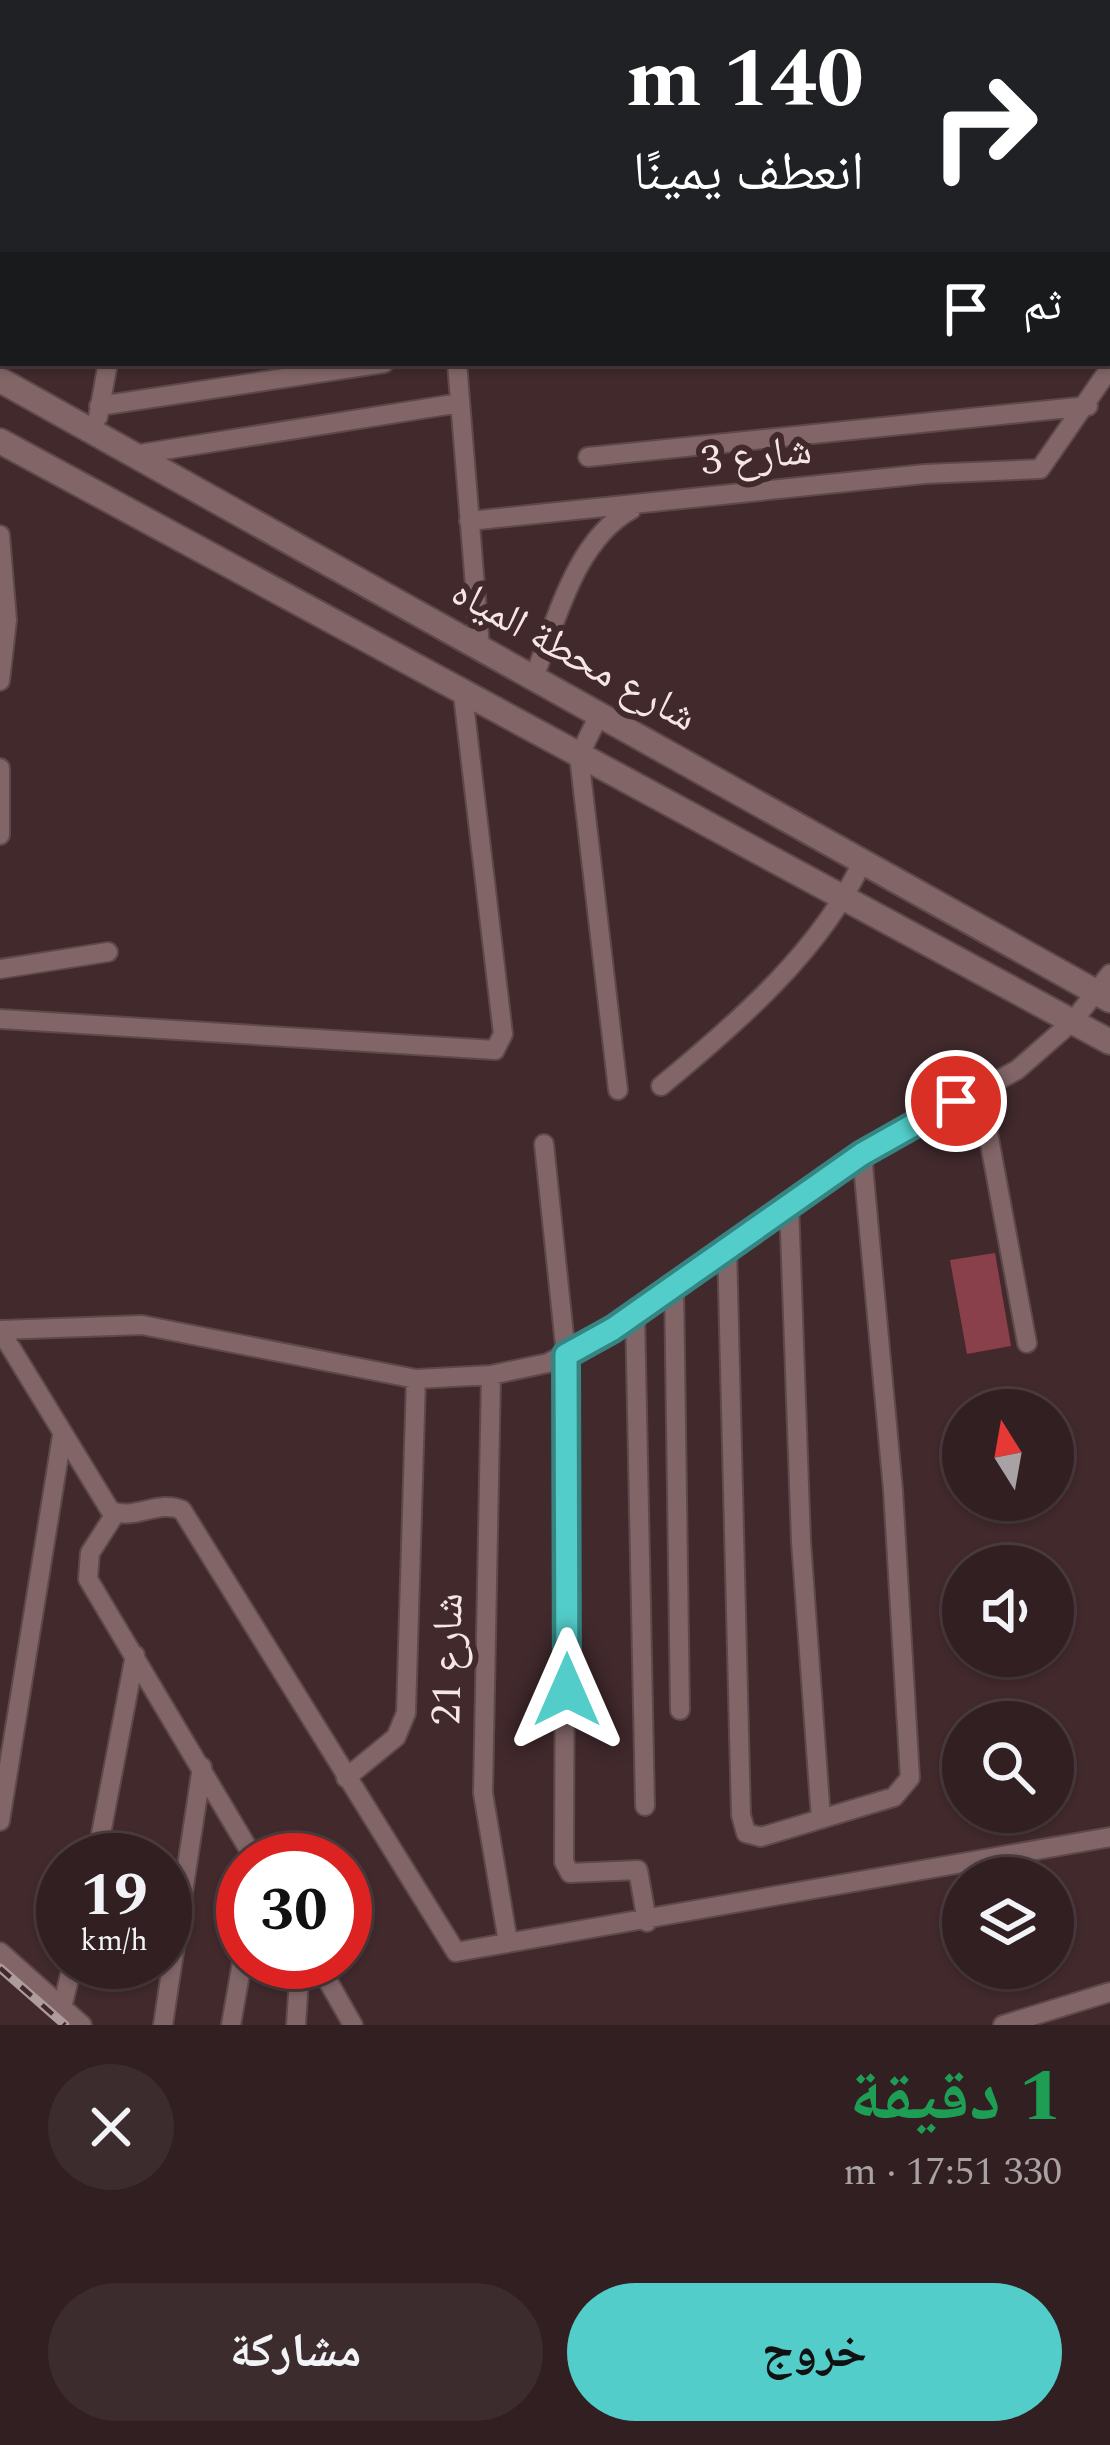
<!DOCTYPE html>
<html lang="ar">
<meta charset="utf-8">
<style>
body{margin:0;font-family:Spectral,"Noto Naskh Arabic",serif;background:#3d2c2e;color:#f1f3f6;direction:rtl;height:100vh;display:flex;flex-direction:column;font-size:45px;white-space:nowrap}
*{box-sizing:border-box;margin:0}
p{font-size:39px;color:#a8a2a5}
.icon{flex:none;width:66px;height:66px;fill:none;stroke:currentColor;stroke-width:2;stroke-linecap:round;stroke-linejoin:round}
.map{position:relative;height:2025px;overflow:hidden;direction:ltr}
.sheet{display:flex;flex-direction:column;background:#311f21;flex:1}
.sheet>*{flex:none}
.guide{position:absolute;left:0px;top:0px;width:1110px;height:366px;box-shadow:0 3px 9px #0004,0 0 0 3px #4c3d3f;direction:rtl;background:#202124;color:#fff;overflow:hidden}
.needle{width:78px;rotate:349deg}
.buttons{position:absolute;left:942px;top:1389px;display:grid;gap:24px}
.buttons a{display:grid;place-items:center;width:132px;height:132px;border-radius:50%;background:#311f21;box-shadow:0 3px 9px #0004,0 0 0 3px #4c3d3f;font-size:60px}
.speed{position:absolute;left:36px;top:1833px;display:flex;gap:24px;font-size:60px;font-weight:700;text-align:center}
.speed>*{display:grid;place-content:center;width:156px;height:156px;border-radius:50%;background:#311f21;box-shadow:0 3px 9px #0004,0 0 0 3px #4c3d3f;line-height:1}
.speed small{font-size:30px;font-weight:400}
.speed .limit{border:18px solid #d22;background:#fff;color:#111}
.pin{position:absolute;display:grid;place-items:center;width:102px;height:102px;color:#fff;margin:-51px;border:6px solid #fff;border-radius:50%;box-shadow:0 3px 12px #0007}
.me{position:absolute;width:132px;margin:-66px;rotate:0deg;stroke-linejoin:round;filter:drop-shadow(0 0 9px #0008)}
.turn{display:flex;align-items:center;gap:42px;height:252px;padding:0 48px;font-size:54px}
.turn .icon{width:156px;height:156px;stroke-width:2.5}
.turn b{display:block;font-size:84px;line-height:102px}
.then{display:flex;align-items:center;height:114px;padding:0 48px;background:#0003;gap:24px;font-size:45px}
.round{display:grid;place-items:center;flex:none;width:126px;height:126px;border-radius:63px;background:#3d2c2e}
.headline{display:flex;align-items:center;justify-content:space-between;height:204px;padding:0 48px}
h1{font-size:72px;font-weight:800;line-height:90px;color:#1e9e55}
.action{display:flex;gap:24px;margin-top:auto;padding:24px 48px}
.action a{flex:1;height:138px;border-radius:72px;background:#53cdc9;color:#111;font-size:48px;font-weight:800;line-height:138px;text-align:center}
.action a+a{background:#3d2c2e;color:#f1f3f6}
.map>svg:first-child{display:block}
</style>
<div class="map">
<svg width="1110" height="2025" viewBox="0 0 1110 2025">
<rect width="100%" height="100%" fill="#41292c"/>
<!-- green -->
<path fill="#89404b" d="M995,1253L1011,1346L967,1354L950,1260Z"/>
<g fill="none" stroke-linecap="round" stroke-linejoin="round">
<defs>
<path id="minor" d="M980,0L981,3
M73,3V0
M94,3L113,0
M339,3L354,0
M0,53H3
M0,116H3
M1107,251H1110
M0,335L3,329
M457,363L480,648
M99,406L384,363
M98,417L108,363
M133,455L460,403
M588,457L1088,406
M469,521L925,474L1040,469L1110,368
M0,535L7,620L0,681
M534,677C557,620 575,540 632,509
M600,713L579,756L618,1090
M0,768V835
M0,969L108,952
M0,1019L495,1050L503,1034L463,695
M661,1086C736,1024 823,949 863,860
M980,1090L1027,1343
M544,1144L566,1355L564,1862L570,1873L638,1870L647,1922
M789,1203L801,1541L821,1819
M727,1246L741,1815L746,1833L761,1837L894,1797L910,1778L893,1490L862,1154
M674,1283L680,1710
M635,1312L645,1806
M0,1330L110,1510C133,1522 158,1499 182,1510L456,1952L1110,1837
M0,1330L142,1325L416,1379L491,1375L548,1363L613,1329L862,1154L1017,1070L1073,1021L1110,974
M491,1375L483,1793L508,1942
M115,1514L90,1553L88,1579L255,1860
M346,1778L396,1737L406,1713L416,1379
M0,1821L62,1436
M96,1860L135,1655
M0,1952L82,2025
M317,1962L353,2025
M62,2008L73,1962
M163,2025L202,1767
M231,2025L243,1957
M296,2025L300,1962
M1003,2025L1110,1992"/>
<path id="tertiary" d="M0,380L1110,1000
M0,441L1110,1042"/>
</defs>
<!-- minor casing -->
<use href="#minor" stroke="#5d484b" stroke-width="22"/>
<!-- tertiary casing -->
<use href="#tertiary" stroke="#5d484b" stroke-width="28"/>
<!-- minor -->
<use href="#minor" stroke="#816567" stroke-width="18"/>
<!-- tertiary -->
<use href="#tertiary" stroke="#816567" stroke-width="24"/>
<defs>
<path id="rail" d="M0,1968L65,2025"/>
</defs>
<!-- rail casing -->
<use href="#rail" stroke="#ae9b9d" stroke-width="9"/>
<!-- rail -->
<use href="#rail" stroke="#41292c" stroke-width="4.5" stroke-dasharray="14" stroke-linecap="butt"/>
</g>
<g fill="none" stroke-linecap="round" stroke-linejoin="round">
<defs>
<path id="route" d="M567,1690L566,1355L613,1329L862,1154L956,1101"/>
</defs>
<!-- route casing -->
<use href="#route" stroke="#368583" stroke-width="30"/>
<!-- route -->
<use href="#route" stroke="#53cdc9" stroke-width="21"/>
</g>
<g text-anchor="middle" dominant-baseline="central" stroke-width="12" stroke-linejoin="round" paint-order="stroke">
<!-- street labels -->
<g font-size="42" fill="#f5e5e6" stroke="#41292c">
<text transform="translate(756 456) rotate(-6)">شارع 3</text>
<text transform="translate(574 655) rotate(29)">شارع محطة المياه</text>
<text transform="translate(448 1659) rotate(-89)">شارع 21</text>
</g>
</g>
</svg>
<div class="buttons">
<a><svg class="needle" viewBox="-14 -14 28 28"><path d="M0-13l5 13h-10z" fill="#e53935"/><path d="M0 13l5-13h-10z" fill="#a8a2a5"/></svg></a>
<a><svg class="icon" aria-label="sound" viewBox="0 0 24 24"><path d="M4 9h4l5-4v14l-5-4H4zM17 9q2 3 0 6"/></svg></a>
<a><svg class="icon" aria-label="search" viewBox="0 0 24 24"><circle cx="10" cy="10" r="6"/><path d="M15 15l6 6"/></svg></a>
<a><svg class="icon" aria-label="layers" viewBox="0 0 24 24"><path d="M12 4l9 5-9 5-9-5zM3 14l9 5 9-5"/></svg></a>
</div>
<div class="speed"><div>19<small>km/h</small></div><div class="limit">30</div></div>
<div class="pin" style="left:956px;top:1101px;background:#d93025"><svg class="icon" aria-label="arrive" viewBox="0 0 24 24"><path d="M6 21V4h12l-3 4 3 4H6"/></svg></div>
<svg class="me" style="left:567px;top:1690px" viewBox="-20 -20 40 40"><path d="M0-17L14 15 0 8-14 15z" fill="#53cdc9" stroke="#fff" stroke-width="4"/></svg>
<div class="guide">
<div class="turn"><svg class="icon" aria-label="right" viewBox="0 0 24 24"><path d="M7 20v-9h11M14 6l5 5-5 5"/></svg><div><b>140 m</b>انعطف يمينًا</div></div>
<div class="then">ثم<svg class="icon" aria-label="arrive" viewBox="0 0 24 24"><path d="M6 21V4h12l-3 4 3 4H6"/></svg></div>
</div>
</div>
<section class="sheet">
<div class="headline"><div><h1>1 دقيقة</h1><p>330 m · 17:51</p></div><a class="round"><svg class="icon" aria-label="close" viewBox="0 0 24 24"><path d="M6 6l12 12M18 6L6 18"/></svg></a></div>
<div class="action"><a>خروج</a><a>مشاركة</a></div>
</section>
